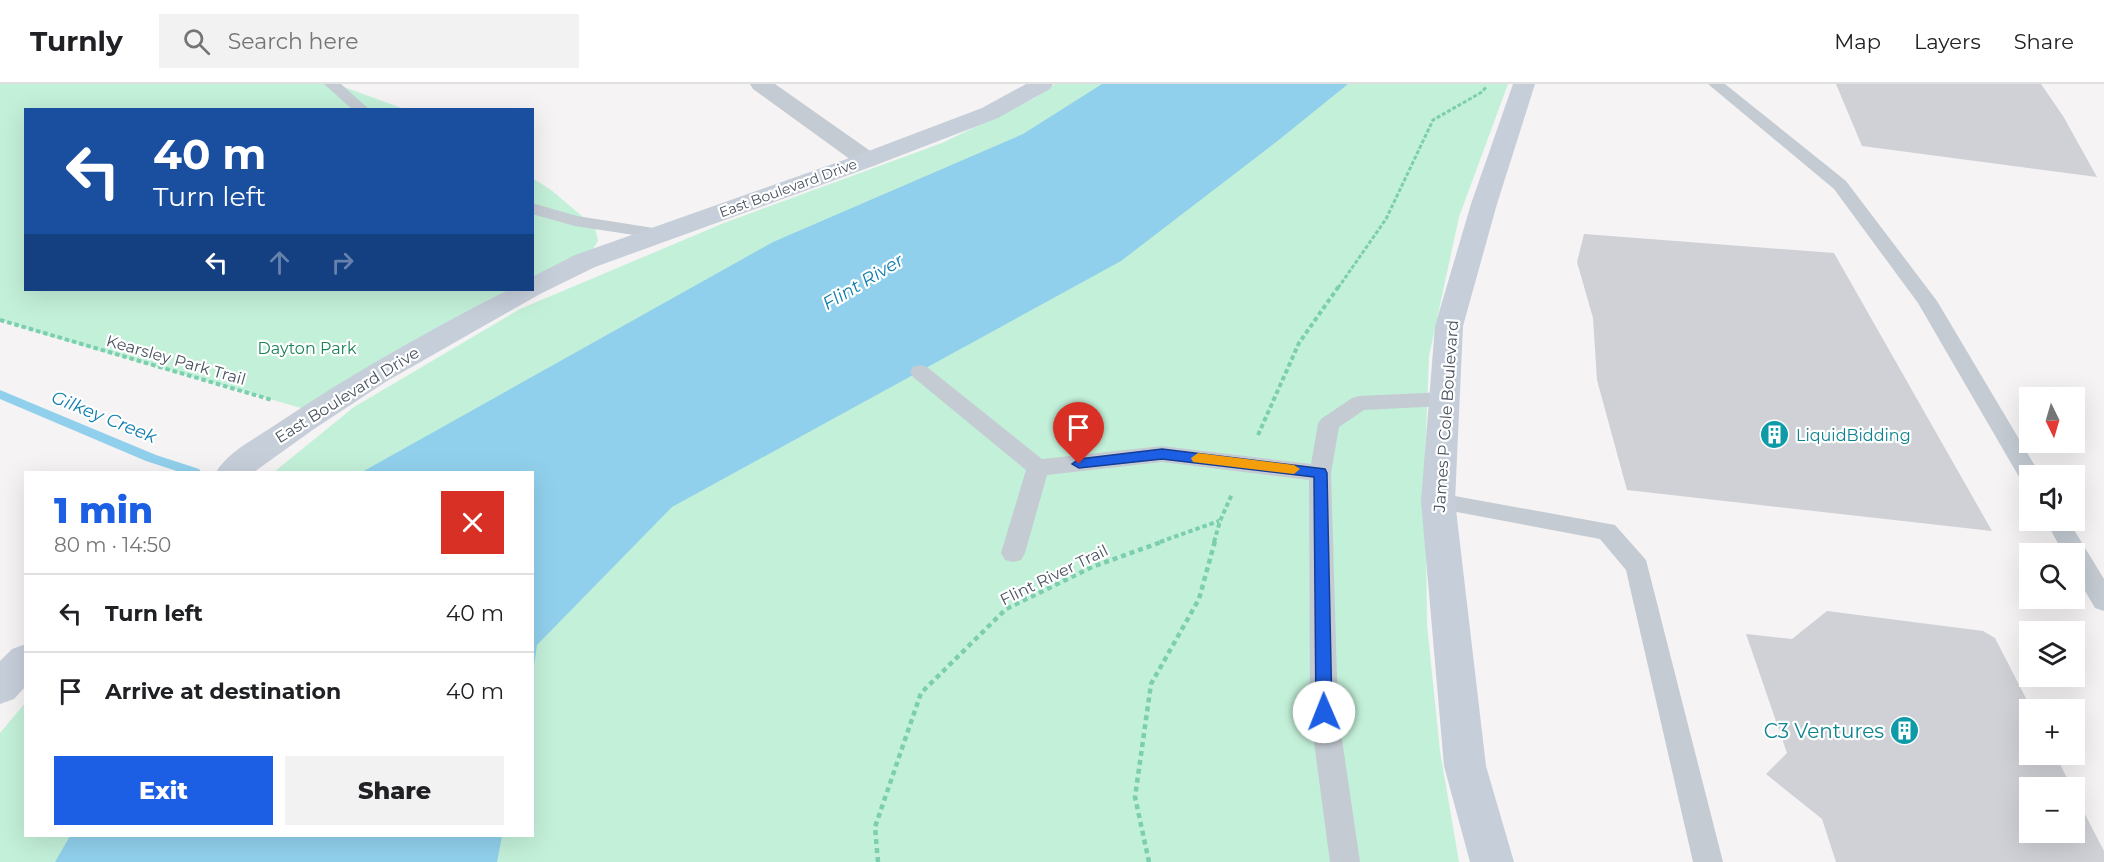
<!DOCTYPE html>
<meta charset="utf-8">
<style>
body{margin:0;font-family:Montserrat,sans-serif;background:#f2f2f2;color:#202124;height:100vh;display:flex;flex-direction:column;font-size:22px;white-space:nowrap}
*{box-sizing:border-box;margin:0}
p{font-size:20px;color:#757577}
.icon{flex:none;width:33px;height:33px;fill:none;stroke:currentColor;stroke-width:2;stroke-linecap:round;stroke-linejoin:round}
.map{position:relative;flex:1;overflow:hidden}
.panel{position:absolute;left:24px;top:387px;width:510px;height:366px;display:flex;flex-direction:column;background:#fff;border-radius:0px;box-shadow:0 6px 24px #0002}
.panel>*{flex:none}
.banner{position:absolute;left:24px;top:24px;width:510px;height:183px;border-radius:0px;box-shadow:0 6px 24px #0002;background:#1a4fa0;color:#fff;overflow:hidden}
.needle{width:39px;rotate:175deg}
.tools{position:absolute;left:2019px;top:303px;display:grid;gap:12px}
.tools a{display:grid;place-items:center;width:66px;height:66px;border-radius:0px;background:#fff;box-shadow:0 6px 24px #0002;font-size:30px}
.pin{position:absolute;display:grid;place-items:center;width:51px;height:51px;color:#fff;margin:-62px -26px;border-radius:50% 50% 50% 0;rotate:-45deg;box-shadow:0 0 6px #0007}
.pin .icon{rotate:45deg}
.me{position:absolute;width:66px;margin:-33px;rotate:359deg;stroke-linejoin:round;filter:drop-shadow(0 0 4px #0008)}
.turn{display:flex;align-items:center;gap:21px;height:126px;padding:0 30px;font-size:27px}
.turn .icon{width:78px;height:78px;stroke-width:2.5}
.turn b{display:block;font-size:42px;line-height:51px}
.lanes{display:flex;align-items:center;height:57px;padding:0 30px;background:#0003;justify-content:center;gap:30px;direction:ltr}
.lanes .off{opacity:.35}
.round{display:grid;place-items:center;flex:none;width:63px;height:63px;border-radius:0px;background:#f2f2f2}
.head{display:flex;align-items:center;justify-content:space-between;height:102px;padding:0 30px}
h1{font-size:36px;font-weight:800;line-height:45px;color:#1d5fe4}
.cta{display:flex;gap:12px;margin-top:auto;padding:12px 30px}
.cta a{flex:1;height:69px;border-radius:0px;background:#1d5fe4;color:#fff;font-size:24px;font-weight:800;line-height:69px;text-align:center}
.cta a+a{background:#f2f2f2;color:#202124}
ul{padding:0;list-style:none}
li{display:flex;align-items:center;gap:18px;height:78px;padding:0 30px;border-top:2px solid #e0e0e0}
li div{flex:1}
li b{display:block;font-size:22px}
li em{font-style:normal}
header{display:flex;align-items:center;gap:36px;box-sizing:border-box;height:84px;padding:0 30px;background:#fff;border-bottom:2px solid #e0e0e0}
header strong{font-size:28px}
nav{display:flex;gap:33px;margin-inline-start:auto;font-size:21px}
.search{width:420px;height:54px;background:#f2f2f2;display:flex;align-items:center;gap:15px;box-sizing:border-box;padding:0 21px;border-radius:0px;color:#757577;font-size:22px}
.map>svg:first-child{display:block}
</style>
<header>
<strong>Turnly</strong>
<div class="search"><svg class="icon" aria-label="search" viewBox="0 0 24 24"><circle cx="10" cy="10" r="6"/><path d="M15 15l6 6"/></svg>Search here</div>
<nav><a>Map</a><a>Layers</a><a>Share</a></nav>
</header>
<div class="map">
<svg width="2104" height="778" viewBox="0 0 2104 778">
<rect width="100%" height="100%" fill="#f5f3f3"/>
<!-- green -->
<path fill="#c3f0d9" d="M0,0H336L404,25L26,26V206H529L447,248L315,328L49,252L0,236Z
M1055,0H1508L1459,133L1429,272L1425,378L1427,541L1440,667L1459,778H0V649L25,619L26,752H532V388H274L354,323L520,225L724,139L942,59L1035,14Z
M532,94L551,106L595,143L598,157L585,177L532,204Z"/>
<!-- water -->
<path fill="#91d0ec" d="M1102,0H1348L1280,55L1121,177L672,423L537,561L533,588L532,388H362L773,158L1023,50Z
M70,752H502L497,778H55Z"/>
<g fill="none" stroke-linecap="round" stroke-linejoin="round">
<!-- stream -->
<path fill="#91d0ec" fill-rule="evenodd" d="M0,306L156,371L199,385L201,388H180L146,377L0,315Z"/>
</g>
<!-- building -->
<path fill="#cfd1d6" d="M1836,0H2041L2063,32L2097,93L1862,62Z
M1584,150L1834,169L1992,447L1627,406L1597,296L1593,234L1577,178Z
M1827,527L1983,547L1995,554L2032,626H2030V670H2055L2072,704H2030V748H2074V709L2104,767V778H1836L1822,735L1766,690L1787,669L1746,550L1792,555Z"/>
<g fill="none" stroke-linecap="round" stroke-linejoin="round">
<!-- path-far2 -->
<path stroke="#7bceae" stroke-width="3" stroke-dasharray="4 2" stroke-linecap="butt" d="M1338,204L1386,135L1433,36L1482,8L1486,3"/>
<!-- path-far1 -->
<path stroke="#7bceae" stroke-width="4" stroke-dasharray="4.5 3" stroke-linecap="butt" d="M0,236L272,316
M1258,351L1299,259L1339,202
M1160,458L1219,437
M1214,458L1220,437L1232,410"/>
<!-- path -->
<path stroke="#7bceae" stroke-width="4.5" stroke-dasharray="5 4" stroke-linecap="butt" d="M878,778L875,743L921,609L1006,525L1092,483L1164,457
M1149,778L1135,713L1151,600L1199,515L1215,457"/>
<!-- lane -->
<path fill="#c4cbd3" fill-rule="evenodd" d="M324,0H341L370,26H353Z
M1708,0H1725L1846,97L1937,217L2041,392H2030V400L2022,398L1918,219L1834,105Z
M532,119L577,132L660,145L666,146L669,150L666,154L660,155L575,142L532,130Z
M920,281L927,283L1042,375L1162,362L1311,380L1318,340L1321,335L1352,314L1359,312L1444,308L1451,310L1455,315L1451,320L1444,322L1364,326L1339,343L1331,389L1338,628L1360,778H1330L1310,628L1309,396L1162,378L1047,391L1025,469L1021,476L1013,478L1005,476L1001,469L1026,386L913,293L910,288L913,283Z
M1438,409L1615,441L1646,476L1723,778H1693L1626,486L1600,455L1430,423L1426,417L1430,411Z
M2045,436H2068L2104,495V527L2095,524L2074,488V470H2064Z"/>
<!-- street -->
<path fill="#c4cbd3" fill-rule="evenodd" d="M750,0H775L876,71L879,76L876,81L867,83L858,81L753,5Z"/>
<!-- secondary -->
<path fill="#c6ceda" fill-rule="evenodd" d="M1026,0H1053L1050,5L998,34L876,81L595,183L540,210L387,297L314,345L254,388H216C227,369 254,355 272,343C348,292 427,247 508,206H532V193L575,171L858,71L982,24Z
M1513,0H1535L1497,120L1463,242L1455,417L1486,682L1514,778H1470L1444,682L1421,417L1435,242L1471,120Z
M26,560V602L14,615L0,620V577L12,565Z"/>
</g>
<!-- route -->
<path fill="#1d5fe4" stroke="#133e94" stroke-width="1.5" d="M1162,365L1325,385L1327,389L1332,628L1330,633L1324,635L1318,633L1316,628L1314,393L1162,375L1079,384L1072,380L1079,375Z"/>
<!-- slow -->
<path fill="#f59e0b" d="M1198,369L1294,381L1300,385L1294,390L1193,378L1191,374Z"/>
<!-- icons -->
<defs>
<symbol id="building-disc" viewBox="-11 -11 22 22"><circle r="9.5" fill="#0f9aa8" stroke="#fff"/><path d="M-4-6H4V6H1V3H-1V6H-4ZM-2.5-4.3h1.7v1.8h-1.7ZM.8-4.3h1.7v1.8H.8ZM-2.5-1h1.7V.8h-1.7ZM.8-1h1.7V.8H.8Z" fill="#fff"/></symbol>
</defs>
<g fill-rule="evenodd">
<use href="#building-disc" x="1758" y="334" width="33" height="33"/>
<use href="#building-disc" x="1888" y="630" width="33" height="33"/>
</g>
<g text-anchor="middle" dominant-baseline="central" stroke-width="4.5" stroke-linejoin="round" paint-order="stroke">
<!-- far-street labels -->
<g font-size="14" fill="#4a5360" stroke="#fff">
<text transform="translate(788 104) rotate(-20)">East Boulevard Drive</text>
</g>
<!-- park labels -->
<g font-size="16" fill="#198359" stroke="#fff">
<text x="307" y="264">Dayton Park</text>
</g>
<!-- street labels -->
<g font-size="16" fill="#4a5360" stroke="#fff">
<text transform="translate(176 276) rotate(16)">Kearsley Park Trail</text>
<text transform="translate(347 311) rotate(-32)">East Boulevard Drive</text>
<text transform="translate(1446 332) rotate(-86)">James P Cole Boulevard</text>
<text transform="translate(1054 491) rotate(-26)">Flint River Trail</text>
</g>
<!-- culture labels -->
<g font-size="16" fill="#0d838f" stroke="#fff" text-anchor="start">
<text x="1796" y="351">LiquidBidding</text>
</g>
<!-- water labels -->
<g font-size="18" font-style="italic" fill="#0e7daf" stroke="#fff">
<text transform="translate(863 198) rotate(-31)">Flint River</text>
<text transform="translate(104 333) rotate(22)">Gilkey Creek</text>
</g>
<!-- near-culture labels -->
<g font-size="20" fill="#0d838f" stroke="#fff" text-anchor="end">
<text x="1884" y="647">C3 Ventures</text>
</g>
</g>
</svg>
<div class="tools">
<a><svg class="needle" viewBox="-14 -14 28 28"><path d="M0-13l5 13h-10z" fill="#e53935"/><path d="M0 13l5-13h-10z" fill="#757577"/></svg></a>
<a><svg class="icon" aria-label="sound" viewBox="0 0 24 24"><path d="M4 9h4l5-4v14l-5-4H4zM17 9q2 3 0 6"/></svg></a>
<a><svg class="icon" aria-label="search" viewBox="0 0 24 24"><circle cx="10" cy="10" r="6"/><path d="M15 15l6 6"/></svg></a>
<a><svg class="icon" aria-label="layers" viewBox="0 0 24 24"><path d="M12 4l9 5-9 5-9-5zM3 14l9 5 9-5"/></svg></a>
<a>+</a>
<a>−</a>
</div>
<div class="pin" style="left:1079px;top:380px;background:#d93025"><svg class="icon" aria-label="arrive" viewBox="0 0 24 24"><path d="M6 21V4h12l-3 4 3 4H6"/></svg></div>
<svg class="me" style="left:1324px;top:628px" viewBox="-20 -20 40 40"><circle r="19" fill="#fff"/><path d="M0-13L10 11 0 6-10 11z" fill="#1d5fe4"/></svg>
<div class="banner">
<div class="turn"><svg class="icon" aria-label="left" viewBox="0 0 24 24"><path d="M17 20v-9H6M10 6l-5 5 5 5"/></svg><div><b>40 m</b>Turn left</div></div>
<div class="lanes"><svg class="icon" aria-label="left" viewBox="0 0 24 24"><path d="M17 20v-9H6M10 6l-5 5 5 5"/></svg><svg class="icon off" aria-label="ahead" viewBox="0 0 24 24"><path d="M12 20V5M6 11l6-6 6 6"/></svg><svg class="icon off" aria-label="right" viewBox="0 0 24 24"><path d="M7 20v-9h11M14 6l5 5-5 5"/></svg></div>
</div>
<section class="panel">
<div class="head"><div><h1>1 min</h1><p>80 m · 14:50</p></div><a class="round" style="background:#d93025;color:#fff"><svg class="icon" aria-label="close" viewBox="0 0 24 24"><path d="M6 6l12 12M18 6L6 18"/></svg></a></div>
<ul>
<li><svg class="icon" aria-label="left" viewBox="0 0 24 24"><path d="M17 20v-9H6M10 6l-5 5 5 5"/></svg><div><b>Turn left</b></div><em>40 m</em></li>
<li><svg class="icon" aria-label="arrive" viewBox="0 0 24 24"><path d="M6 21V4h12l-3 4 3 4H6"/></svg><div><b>Arrive at destination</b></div><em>40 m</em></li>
</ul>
<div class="cta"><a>Exit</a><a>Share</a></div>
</section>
</div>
